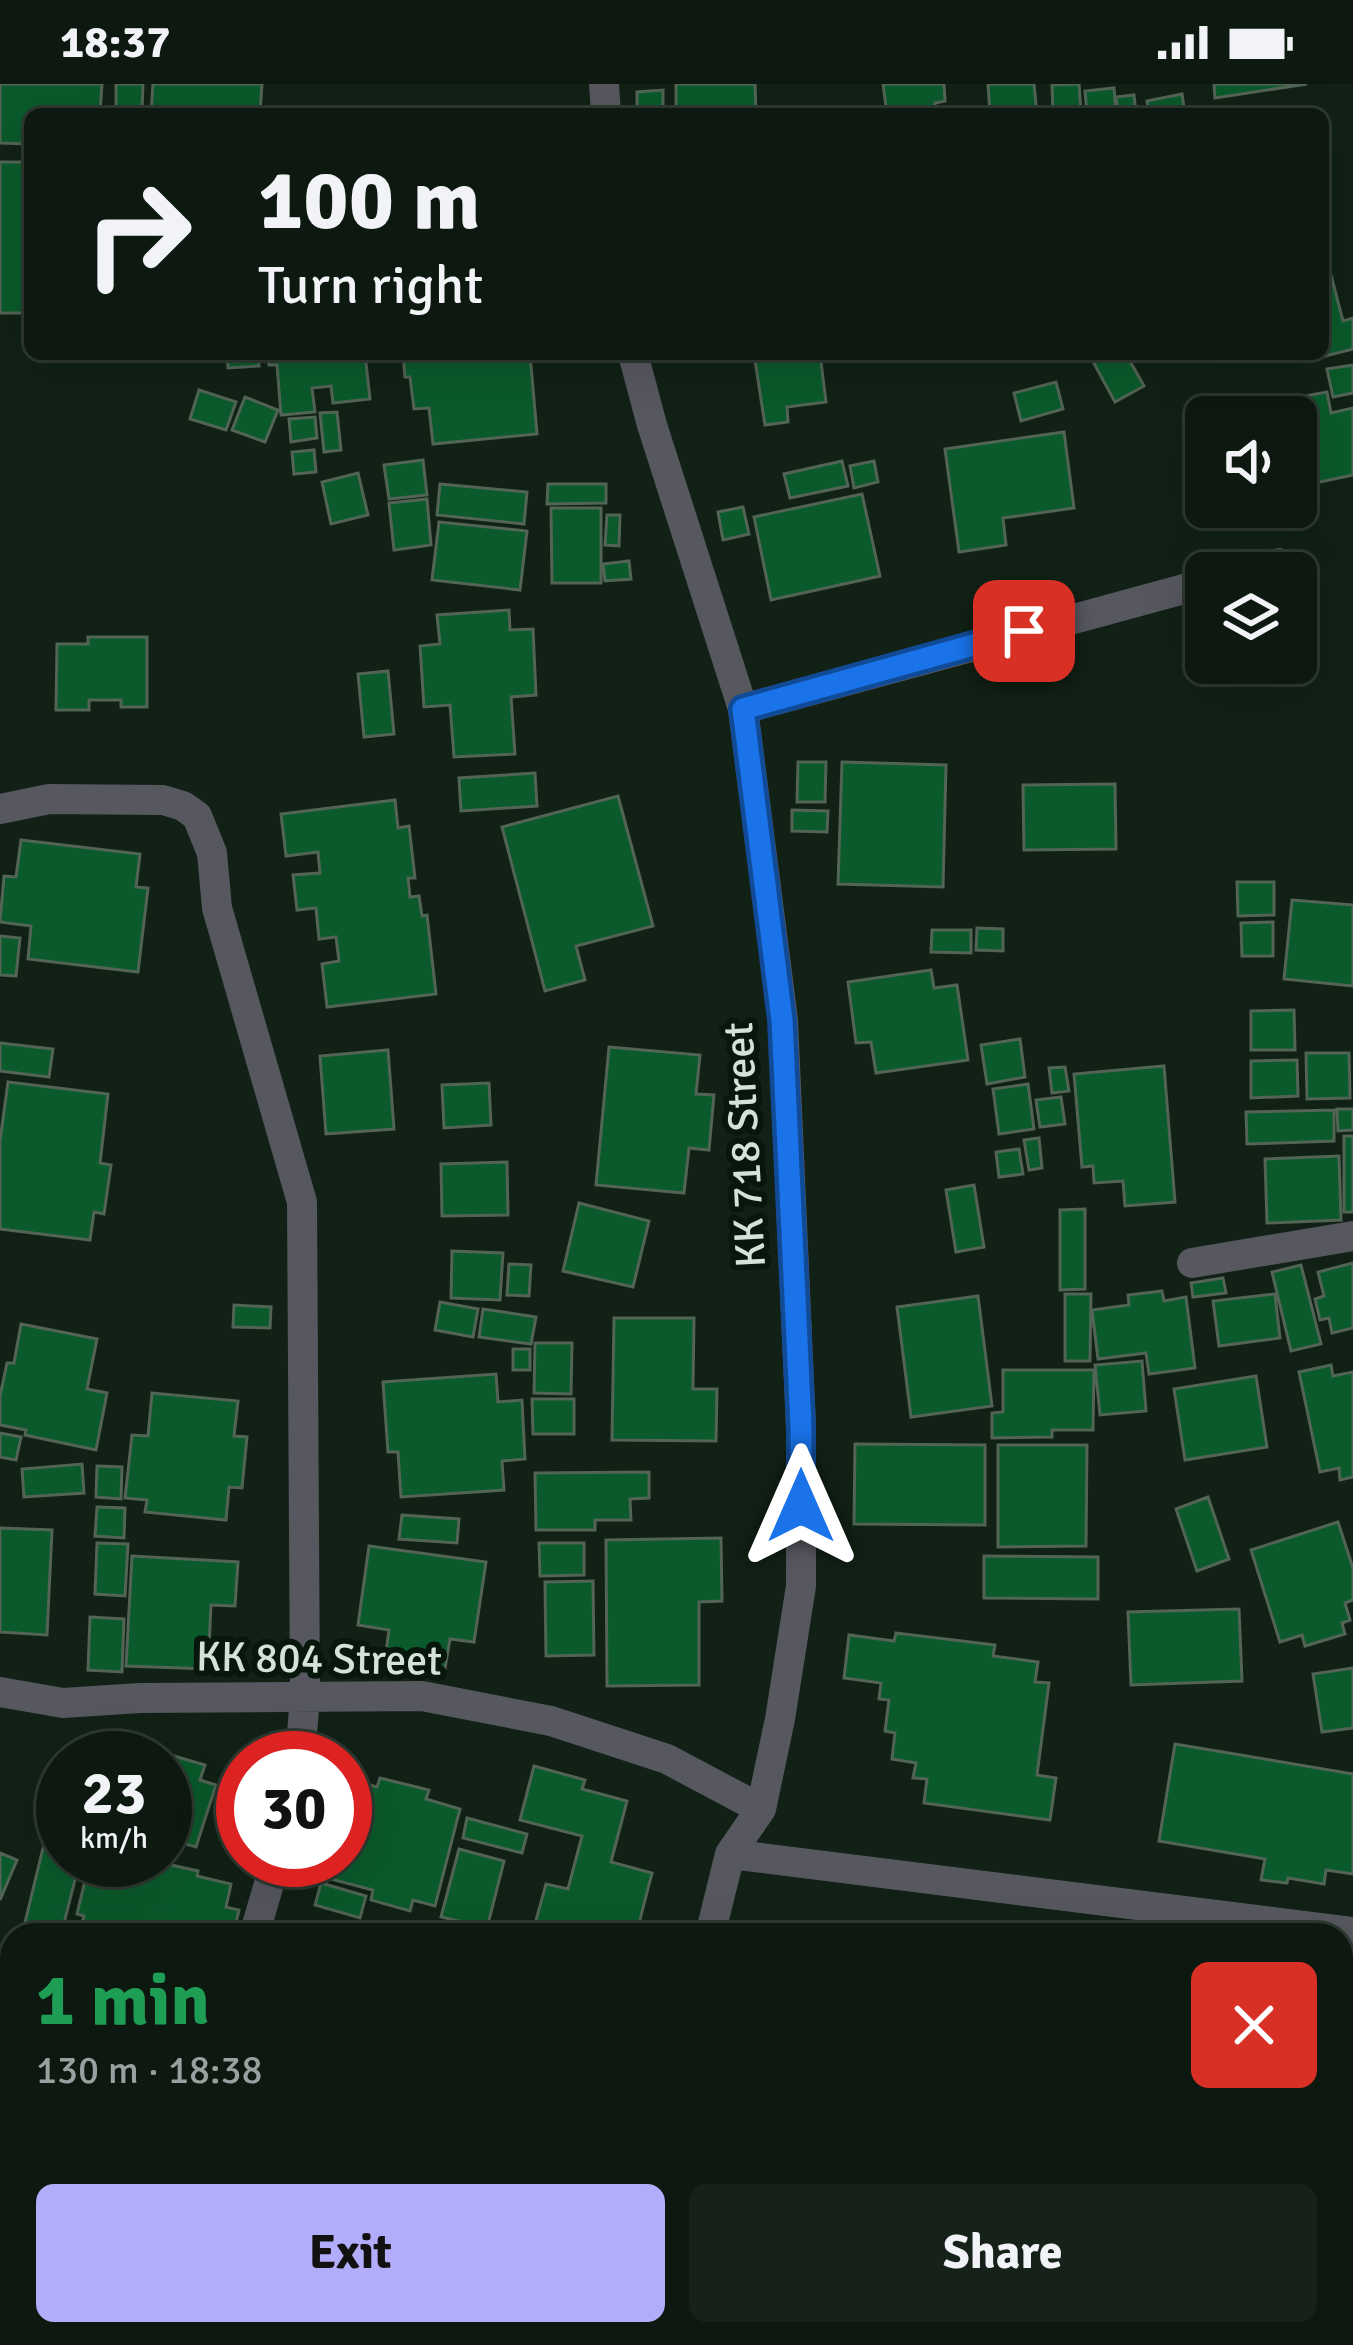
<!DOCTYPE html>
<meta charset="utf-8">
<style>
body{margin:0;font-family:Signika,sans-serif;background:#162219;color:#f1f3f6;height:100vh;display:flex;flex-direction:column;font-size:45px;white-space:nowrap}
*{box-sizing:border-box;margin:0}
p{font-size:39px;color:#9aa09f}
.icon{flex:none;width:66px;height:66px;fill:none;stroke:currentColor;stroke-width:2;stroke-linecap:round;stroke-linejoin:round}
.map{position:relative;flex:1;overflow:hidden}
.side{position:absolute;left:0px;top:1839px;width:1353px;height:423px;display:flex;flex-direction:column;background:#0d1910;border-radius:36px 36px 0 0;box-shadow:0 12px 48px #0002,0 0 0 3px #2d3830}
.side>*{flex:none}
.hud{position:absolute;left:24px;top:24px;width:1305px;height:252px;border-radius:18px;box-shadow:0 12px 48px #0002,0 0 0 3px #2d3830;background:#0d1910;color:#f1f3f6;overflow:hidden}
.buttons{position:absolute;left:1185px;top:312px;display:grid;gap:24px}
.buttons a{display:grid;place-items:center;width:132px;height:132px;border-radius:18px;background:#0d1910;box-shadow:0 12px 48px #0002,0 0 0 3px #2d3830;font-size:60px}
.speed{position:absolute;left:36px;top:1647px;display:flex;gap:24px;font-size:60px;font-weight:700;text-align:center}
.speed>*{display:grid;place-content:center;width:156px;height:156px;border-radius:50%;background:#0d1910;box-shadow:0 12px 48px #0002,0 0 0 3px #2d3830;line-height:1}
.speed small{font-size:30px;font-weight:400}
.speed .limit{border:18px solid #d22;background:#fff;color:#111}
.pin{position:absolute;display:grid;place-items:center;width:102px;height:102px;color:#fff;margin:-51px;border-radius:24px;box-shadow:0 6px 18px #0006}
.me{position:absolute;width:132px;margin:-66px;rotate:0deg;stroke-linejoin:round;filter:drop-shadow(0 0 9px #0008)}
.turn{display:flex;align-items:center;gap:42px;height:252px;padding:0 36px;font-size:54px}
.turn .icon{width:156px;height:156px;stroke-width:2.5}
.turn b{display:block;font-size:84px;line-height:102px}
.round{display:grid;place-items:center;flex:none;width:126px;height:126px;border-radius:18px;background:#162219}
.summary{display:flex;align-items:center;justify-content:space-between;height:204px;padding:0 36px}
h1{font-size:72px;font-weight:800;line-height:90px;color:#1e9e55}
.button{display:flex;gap:24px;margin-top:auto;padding:24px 36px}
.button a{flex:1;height:138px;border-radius:18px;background:#b1adfa;color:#111;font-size:48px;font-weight:800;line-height:138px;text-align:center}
.button a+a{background:#162219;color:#f1f3f6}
.status{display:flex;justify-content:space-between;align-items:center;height:84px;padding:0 60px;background:#0d1910;direction:ltr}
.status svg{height:33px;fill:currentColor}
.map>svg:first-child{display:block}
</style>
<div class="status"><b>18:37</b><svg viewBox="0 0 49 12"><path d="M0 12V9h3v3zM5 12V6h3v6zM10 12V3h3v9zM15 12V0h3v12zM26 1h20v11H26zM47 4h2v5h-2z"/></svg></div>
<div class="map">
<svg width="1353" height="2261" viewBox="0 0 1353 2261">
<rect width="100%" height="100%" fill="#112115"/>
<!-- building -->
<path fill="#0a5a2b" stroke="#516455" stroke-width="3" d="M0,0H102L100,30H30L27,60L0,59Z
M116,0H143L142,27H116Z
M153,0H262L260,30L151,29Z
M676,0H755L756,30H676Z
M883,0H944L945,17L935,19V30H887Z
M988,0H1034L1037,30H990Z
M1079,0L1081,28L1053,30L1052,1Z
M1214,0H1307L1215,14Z
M1114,4L1116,30H1087L1085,7Z
M663,6V30H637V8Z
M1182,10L1185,30H1149L1147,17Z
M1134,11L1136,30H1118L1116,13Z
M0,78H30V229H0Z
M1325,168L1343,237L1353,234V265L1310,276L1308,270H1323Z
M227,270H258L259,282L228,284Z
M268,270H365L370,315L333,319L331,302L312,304L315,328L281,331L277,281H269Z
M403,270H530L537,350L433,360L429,324L414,325L410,293H405Z
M754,270H820L826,318L787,323L788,338L765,341Z
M1098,270H1126L1144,302L1115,318L1091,274Z
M1353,281V309L1333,313L1327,285Z
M1056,298L1063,325L1021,337L1014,309Z
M199,306L236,318L226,346L190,335Z
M1327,308L1331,329L1353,324V391L1301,402L1296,377V333H1287L1284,316Z
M245,313L278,326L265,358L232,346Z
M337,328L341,366L324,368L320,329Z
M315,333L317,354L291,358L289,335Z
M1064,348L1074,424L1003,434L1006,461L959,468L945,365Z
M314,366L316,388L294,390L292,368Z
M423,376L427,411L389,415L384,381Z
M842,377L848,402L790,414L784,390Z
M874,377L878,398L854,404L850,382Z
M358,389L368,431L331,440L322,398Z
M440,400L527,408L524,440L437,431Z
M548,400H606V419L547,420Z
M862,410L880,492L771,516L754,433Z
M427,415L431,461L394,466L389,419Z
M743,423L749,450L723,456L718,428Z
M551,424H601V499H552Z
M607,431H620L619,462L605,461Z
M439,438L527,447L520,506L432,496Z
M629,477L631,495L605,497L603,480Z
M509,526L510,546L533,545L536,611L511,613L515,670L454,673L450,621L424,623L420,562L440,560L437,531Z
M88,553H147V623H121V616H89V626H56L57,560H88Z
M388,587L394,650L364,653L358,590Z
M798,678H826L825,718H797Z
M842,678L946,681L943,803L838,800Z
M535,689L537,722L461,727L459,694Z
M1115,700L1116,765L1024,766L1023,701Z
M618,712L653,842L576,862L585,896L545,907L502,743Z
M395,716L398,744L409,742L415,794H408L410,813L419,812L422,832L427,831L436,910L327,923L322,880L339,877L336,853L319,855L316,824L297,826L293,791L320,789L318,768L286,772L281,730Z
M792,726L828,727L827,748L792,747Z
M21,756L140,770L136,803L148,804L138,888L28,875L31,842L0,838L4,792L16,793Z
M1237,798H1274V831L1238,832Z
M1292,816L1353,821V902L1284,895Z
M1273,838V872H1242L1241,839Z
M977,844L1003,845V867L976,866Z
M932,846H971V869L931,868Z
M0,852L20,854L16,892L0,891Z
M931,886L934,904L957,901L968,976L876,989L871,958L856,959L848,898Z
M1294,926L1295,966H1251V927Z
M1020,955L1025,993L987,1000L981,961Z
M0,959L53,965L49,993L0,987Z
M609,963L700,971L696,1010L714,1011L709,1066L689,1064L684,1109L596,1101Z
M388,966L394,1045L326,1050L320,972Z
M1306,969H1349L1350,1014L1307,1015Z
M1297,976L1298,1012L1251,1014V977Z
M1164,982L1175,1118L1125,1122L1123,1097L1094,1099L1093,1082L1082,1083L1074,990Z
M1065,983L1069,1007L1052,1009L1049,984Z
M8,998L108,1010L100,1079L111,1081L104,1130L94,1128L90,1156L0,1145V1057Z
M489,999L491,1041L444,1044L442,1001Z
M1028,1000L1034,1045L999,1050L993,1005Z
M1061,1013L1065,1040L1040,1043L1036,1016Z
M1337,1025H1353V1046L1338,1047Z
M1334,1026V1057L1247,1060L1246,1028Z
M1344,1052H1353V1128H1344Z
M1039,1054L1042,1084L1029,1086L1024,1056Z
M1019,1065L1023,1090L999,1093L996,1068Z
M1339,1072L1341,1136L1267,1139L1265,1075Z
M507,1078L508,1131L442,1132L441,1080Z
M974,1101L984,1163L956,1168L946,1106Z
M579,1119L649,1137L633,1203L563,1187Z
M1085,1125V1205L1060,1206V1126Z
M452,1167L503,1169L500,1216L451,1214Z
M1353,1179V1244L1332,1249L1329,1234L1320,1236L1315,1215L1324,1212L1318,1188Z
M509,1180L531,1181L529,1212L507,1211Z
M1301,1181L1321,1260L1291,1267L1272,1188Z
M1223,1194L1226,1209L1193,1213L1191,1199Z
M1162,1207L1164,1217L1186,1213L1195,1284L1149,1290L1146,1269L1098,1275L1092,1226L1129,1221L1128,1211Z
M1065,1210H1091L1090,1277H1065Z
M1275,1210L1280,1254L1219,1262L1213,1217Z
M978,1212L992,1322L911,1333L897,1223Z
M440,1218L478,1225L473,1253L435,1246Z
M234,1221L271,1223L270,1244L233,1243Z
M483,1225L536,1233L531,1260L479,1253Z
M614,1234H694L693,1305H717L716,1357L612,1356Z
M21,1240L97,1255L87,1305L107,1309L96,1366L25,1351L26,1346L0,1341V1312L7,1279H14Z
M535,1259H572L571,1310L534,1309Z
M513,1265H530V1286H513Z
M1142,1277L1146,1327L1100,1331L1095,1281Z
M1331,1281L1333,1292L1353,1288V1393L1340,1396L1339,1384L1320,1388L1299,1288Z
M1003,1286H1094L1093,1346H1052V1353L992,1354V1329L1003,1328Z
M496,1290L498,1318L522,1316L525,1375L502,1377L504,1406L401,1413L398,1368H388L383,1298Z
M1256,1292L1267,1363L1185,1376L1174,1305Z
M152,1309L238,1317L234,1352L247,1353L242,1404L229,1403L226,1436L145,1428L147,1416L125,1414L132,1351L148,1352Z
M532,1315H574V1350H533Z
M0,1349L21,1353L16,1376L0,1373Z
M855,1360L985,1361V1441L854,1440Z
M998,1361H1087L1086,1462L998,1463Z
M82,1380L84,1409L24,1413L22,1385Z
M97,1382L122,1383L121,1415L96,1413Z
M649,1388V1414L630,1415L631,1436H595V1446H536L535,1389Z
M1208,1413L1229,1475L1197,1487L1176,1425Z
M97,1423L125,1424L124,1454L95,1452Z
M402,1431L459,1435L457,1459L399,1455Z
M1338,1438L1353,1484V1516L1345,1519L1350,1536L1342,1539L1345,1550L1305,1562L1302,1551L1280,1558L1251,1466Z
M0,1444L52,1446L47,1551L0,1548Z
M721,1454L722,1517L699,1518V1601L607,1602L606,1456Z
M97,1459L128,1460L125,1512L95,1510Z
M539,1459H584V1491L540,1492Z
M369,1462L486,1478L474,1558L450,1555L445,1584L385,1575L389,1546L358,1541Z
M132,1472L238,1478L235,1522L211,1521L208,1585L126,1582Z
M984,1472L1098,1473V1515L984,1514Z
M593,1497L594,1571L546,1572L545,1498Z
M1239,1525L1242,1597L1131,1601L1128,1528Z
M90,1533L124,1535L122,1588L88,1586Z
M896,1549L995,1561L993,1572L1038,1578L1035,1598L1049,1599L1037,1691L1056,1694L1050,1736L924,1719L927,1695L913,1694L916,1679L892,1675L895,1649L885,1647L889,1616L879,1615L881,1599L844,1594L849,1551L894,1557Z
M1353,1584V1644L1322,1648L1313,1590Z
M1175,1660L1353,1690V1790L1326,1786L1324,1800L1288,1794L1287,1799L1261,1796L1265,1775L1159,1757Z
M143,1663L205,1681L200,1696L216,1701L196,1763L165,1754V1674H140Z
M534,1682L585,1696L582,1705L627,1717L611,1778L652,1789L636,1851H532L546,1800L568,1805L582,1752L520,1736Z
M380,1694L429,1706L426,1715L460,1725L435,1822L413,1816L410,1827L371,1816L373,1806L323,1793L328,1776H345V1738L356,1697L377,1703Z
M467,1734L527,1750L522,1769L463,1754Z
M43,1764L63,1769V1776H80L61,1851H22Z
M459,1765L504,1777L487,1844L441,1833Z
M0,1769L17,1776L0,1816Z
M90,1776H149L198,1787L197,1792L231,1800L226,1823L239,1826L233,1851H79L84,1832L77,1830Z
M321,1799L366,1812L360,1834L315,1821Z
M1341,1953L1353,1954V2053V2046L1341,2045Z
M0,2121L12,2123V2168L0,2166Z
M1353,2130V2172L1341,2168Z
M1341,2194L1353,2199L1341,2231Z
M202,2250H245L242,2261H200Z
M293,2250H326L358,2261H289Z
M928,2250H966L960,2261H950Z
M971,2250H1038L1033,2261H965Z
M1049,2250H1095L1090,2261H1044Z
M1205,2250H1272L1268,2261H1207L1202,2259Z
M1295,2250H1334L1330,2261H1290Z"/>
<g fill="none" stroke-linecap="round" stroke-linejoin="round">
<!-- service -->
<path stroke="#575760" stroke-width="30" d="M1192,1179L1353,1152"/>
<!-- minor -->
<path stroke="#575760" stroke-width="30" d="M604,0L606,30
M633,270L652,341L743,625L783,936L801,1343V1502L780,1635L761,1725L730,1770L710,1851
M1243,489L1279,479
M743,625L1206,499
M0,725L49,715L163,716L183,722L197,732L212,769L217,824L302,1118L305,1613L300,1674
M0,1608L63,1619L140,1614L422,1612L551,1637L667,1675L761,1725
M730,1770L1353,1848
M254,1851L276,1776
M76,2261L79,2250
M613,2261L615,2250"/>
</g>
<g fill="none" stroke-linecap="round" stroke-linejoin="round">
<defs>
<path id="route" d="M801,1422V1342L782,936L743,625L1024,547"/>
</defs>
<!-- route casing -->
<use href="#route" stroke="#114b97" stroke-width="30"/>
<!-- route -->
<use href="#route" stroke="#1a73e8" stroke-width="21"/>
</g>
<g text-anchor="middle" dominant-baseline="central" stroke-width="12" stroke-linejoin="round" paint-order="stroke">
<!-- street labels -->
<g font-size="42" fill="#d6e1d8" stroke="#08170c">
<text transform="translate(745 1061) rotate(-93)">KK 718 Street</text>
<text transform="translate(319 1575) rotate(1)">KK 804 Street</text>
</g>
</g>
</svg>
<div class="buttons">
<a><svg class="icon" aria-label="sound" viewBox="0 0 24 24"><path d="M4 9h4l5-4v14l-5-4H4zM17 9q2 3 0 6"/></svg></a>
<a><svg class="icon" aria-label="layers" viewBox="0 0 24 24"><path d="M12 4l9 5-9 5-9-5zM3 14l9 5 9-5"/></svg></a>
</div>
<div class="speed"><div>23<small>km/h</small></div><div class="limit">30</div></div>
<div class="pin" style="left:1024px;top:547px;background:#d93025"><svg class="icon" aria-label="arrive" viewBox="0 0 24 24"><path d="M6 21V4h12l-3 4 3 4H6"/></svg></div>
<svg class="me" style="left:801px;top:1422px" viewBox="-20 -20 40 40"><path d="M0-17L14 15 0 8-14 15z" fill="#1a73e8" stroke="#fff" stroke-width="4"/></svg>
<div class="hud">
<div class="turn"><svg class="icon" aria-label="right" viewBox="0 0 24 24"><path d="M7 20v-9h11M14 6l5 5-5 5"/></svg><div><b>100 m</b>Turn right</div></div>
</div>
<section class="side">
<div class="summary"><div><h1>1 min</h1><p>130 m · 18:38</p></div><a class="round" style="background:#d93025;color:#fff"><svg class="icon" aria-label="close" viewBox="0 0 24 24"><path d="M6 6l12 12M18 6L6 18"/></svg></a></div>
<div class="button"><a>Exit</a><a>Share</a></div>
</section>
</div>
